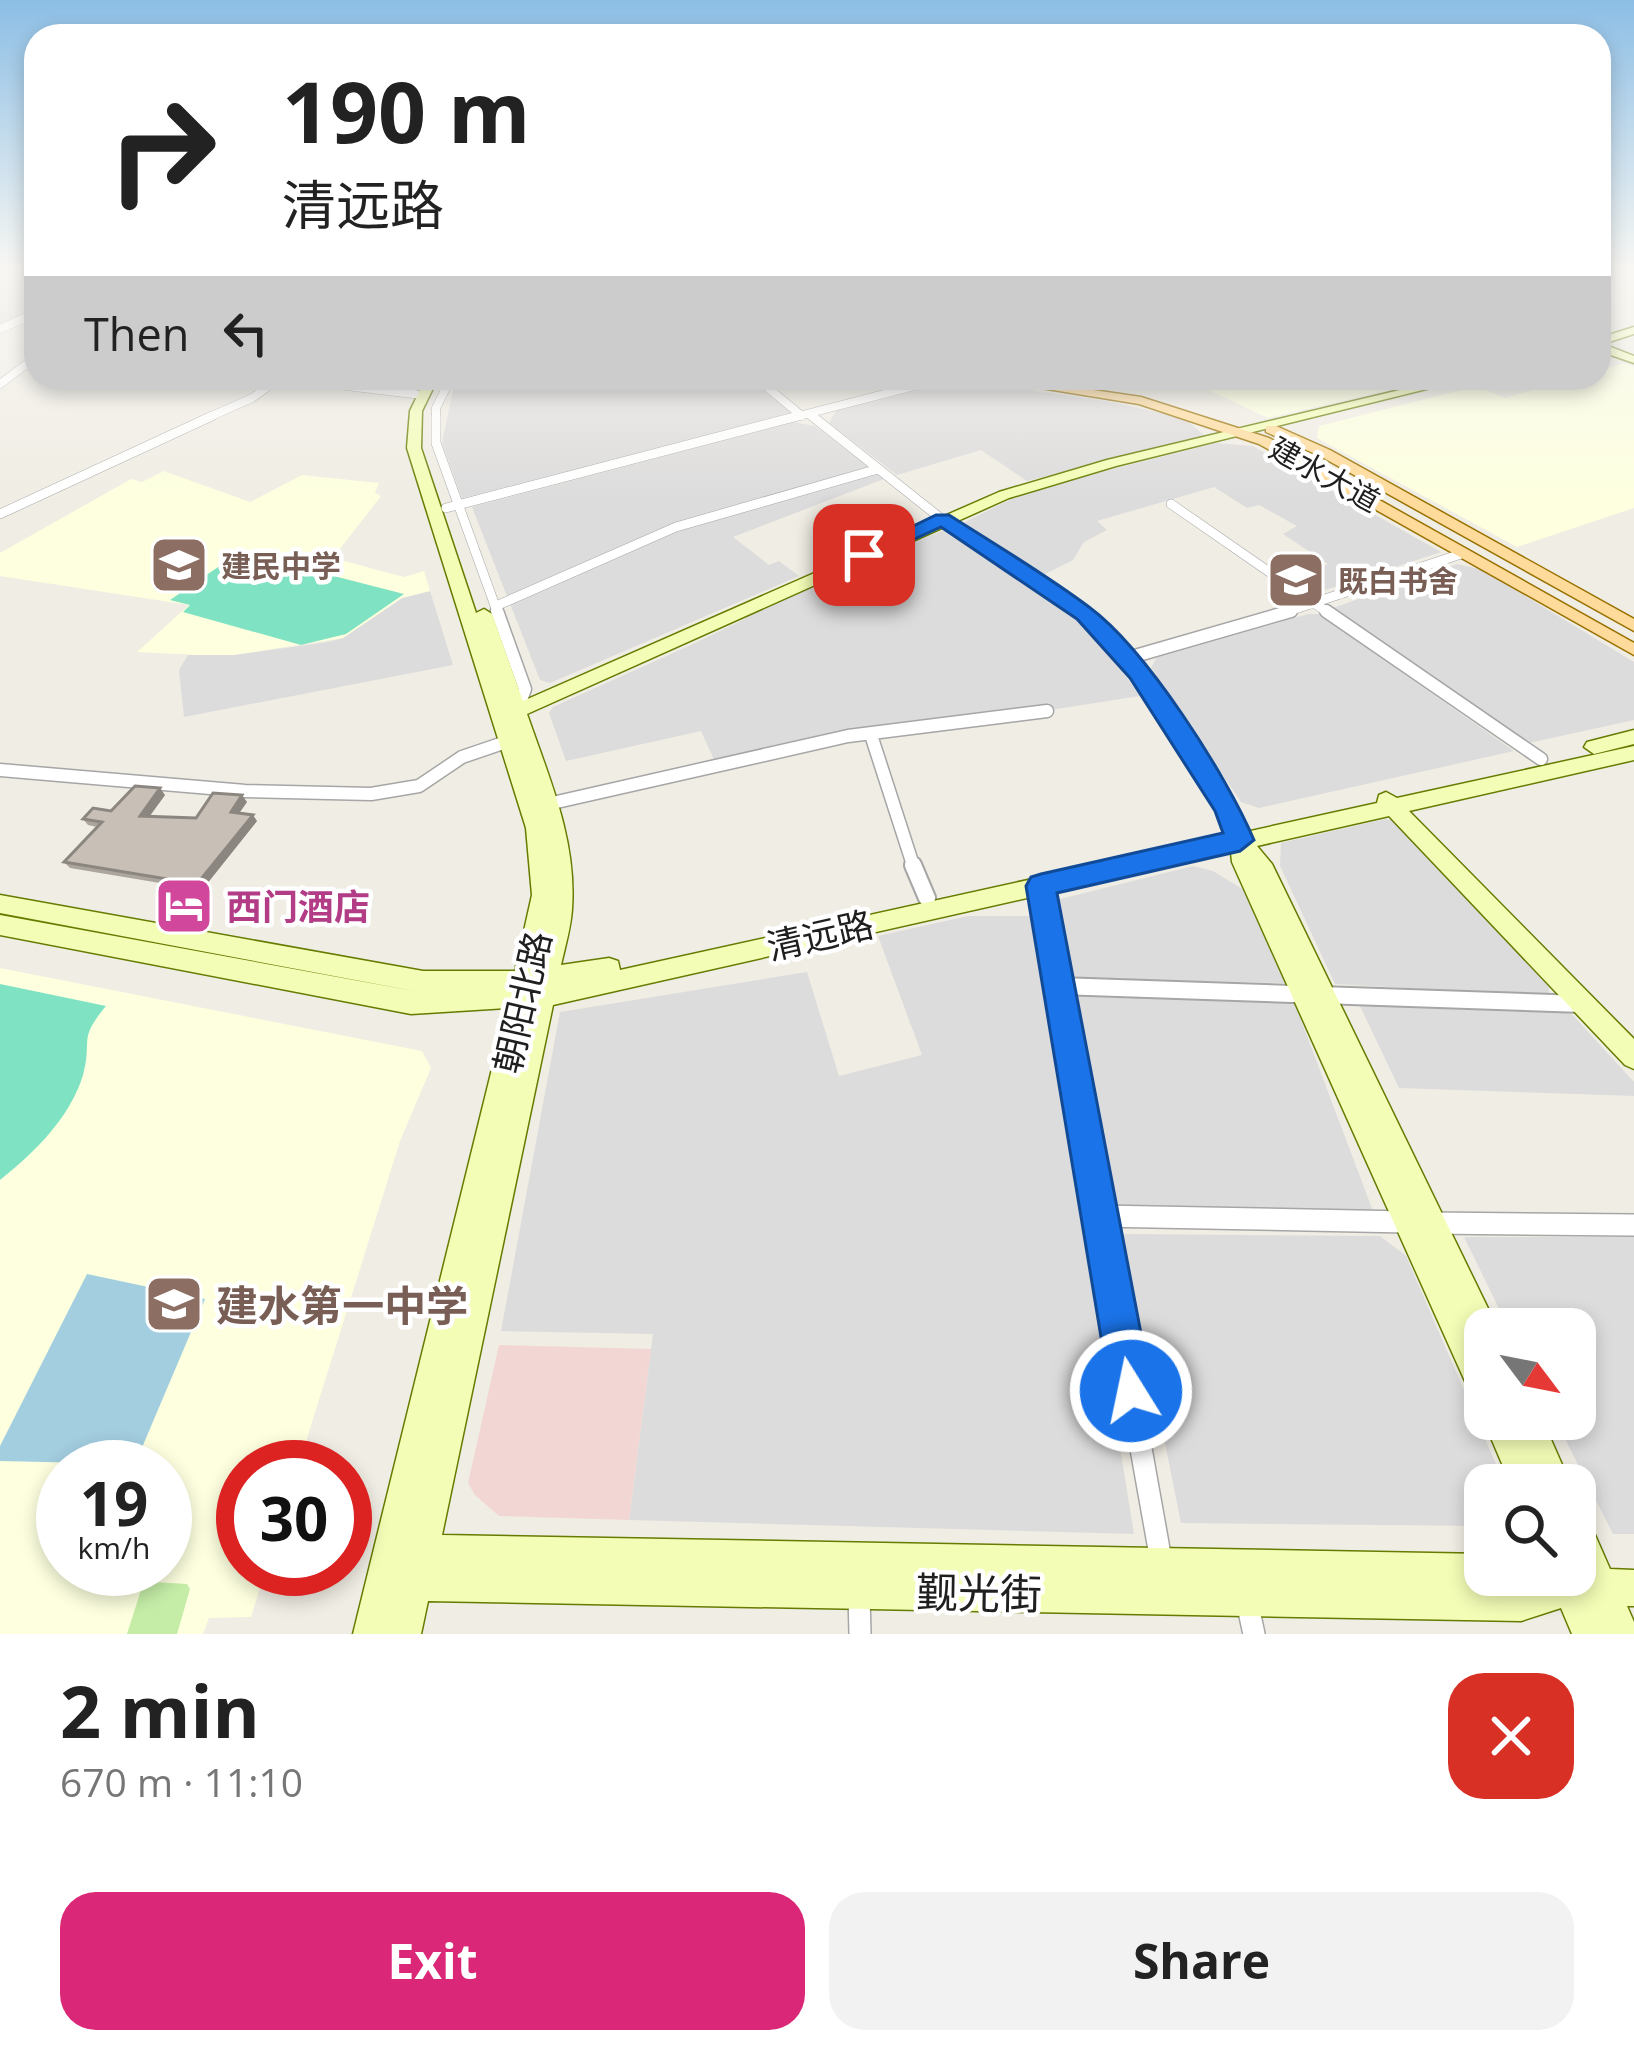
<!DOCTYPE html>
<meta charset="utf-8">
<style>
body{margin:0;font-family:"Open Sans","Noto Sans SC",sans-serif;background:#f2f2f2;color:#222;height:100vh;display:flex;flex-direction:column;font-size:45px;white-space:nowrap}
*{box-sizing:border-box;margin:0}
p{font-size:39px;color:#767676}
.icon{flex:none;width:66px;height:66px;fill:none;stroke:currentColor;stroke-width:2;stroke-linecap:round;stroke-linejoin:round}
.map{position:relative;height:1634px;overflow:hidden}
.side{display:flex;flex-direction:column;background:#fff;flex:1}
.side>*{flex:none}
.hud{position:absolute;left:24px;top:24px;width:1587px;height:366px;border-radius:36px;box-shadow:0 6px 18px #0003;background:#fff;color:#222;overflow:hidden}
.needle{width:78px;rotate:122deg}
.controls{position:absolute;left:1464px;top:1308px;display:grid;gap:24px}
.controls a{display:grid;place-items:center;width:132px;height:132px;border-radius:24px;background:#fff;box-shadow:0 6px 18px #0003;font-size:60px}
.speed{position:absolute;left:36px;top:1440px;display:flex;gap:24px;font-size:60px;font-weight:700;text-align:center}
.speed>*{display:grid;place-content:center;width:156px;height:156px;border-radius:50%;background:#fff;box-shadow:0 6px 18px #0003;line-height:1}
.speed small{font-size:30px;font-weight:400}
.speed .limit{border:18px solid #d22;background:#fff;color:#111}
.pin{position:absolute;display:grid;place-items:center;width:102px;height:102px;color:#fff;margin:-51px;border-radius:24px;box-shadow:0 6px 18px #0006}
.me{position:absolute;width:132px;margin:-66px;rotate:350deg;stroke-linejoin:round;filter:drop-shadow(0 0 9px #0008)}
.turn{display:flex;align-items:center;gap:42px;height:252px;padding:0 60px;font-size:54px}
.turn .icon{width:156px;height:156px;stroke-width:2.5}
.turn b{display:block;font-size:84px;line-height:102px}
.then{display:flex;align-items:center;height:114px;padding:0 60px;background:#0003;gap:24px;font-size:45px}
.round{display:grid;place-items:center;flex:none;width:126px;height:126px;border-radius:36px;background:#f2f2f2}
.headline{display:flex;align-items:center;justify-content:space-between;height:204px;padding:0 60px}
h1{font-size:72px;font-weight:700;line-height:90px}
.action{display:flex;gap:24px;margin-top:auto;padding:24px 60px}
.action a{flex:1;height:138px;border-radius:36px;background:#db2777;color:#fff;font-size:48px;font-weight:700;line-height:138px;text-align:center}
.action a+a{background:#f2f2f2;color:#222}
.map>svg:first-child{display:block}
</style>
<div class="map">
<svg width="1634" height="1634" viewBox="0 0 1634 1634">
<rect width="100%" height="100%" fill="#f0ede4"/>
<!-- residential -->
<path fill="#dddcdc" d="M0,270H36V312L0,328Z
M503,378H761L805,413L462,498L442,443L454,386Z
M958,380L1106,401L1184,418L1205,436L1027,481L981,450L897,475L829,423L836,411Z
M793,422L815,426L884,479L733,537L769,565L779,561L799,576L550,683L540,680L472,507Z
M1216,443L1253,446L1441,552L1316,593L1294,577L1328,564L1283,534L1297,526L1259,505L1247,508L1214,487L1097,521L1107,530L1084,542L1073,560L1043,575L959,525L1011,499L1065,481Z
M944,530L1088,625L1140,696L715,762L701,731L566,761L549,713L553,707L693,644L745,619L743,616Z
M1457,564L1481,569L1634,662V720L1529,743L1333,608Z
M430,591L453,665L184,717L179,670L188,655H234L328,642L343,638L402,598Z
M1308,614H1319L1514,751L1259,808L1241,802L1151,668L1156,658Z
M1385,819L1399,821L1549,983V996L1335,984L1280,866L1281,843Z
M1193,866L1213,871L1244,890L1286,983L1064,979L1052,901Z
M968,916H1034L1134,1534L629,1520L653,1334L501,1331L560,1012L807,972L839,1076L922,1055L878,936Z
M1072,993L1293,999L1373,1211L1108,1205Z
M1359,1004L1570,1012L1634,1082V1096L1399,1088Z
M1123,1234L1380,1236L1406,1256L1505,1485H1485V1526L1181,1523Z
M1464,1237H1634V1534H1613L1555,1419H1575V1329H1509Z"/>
<!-- commercial -->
<path fill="#f2d6d3" d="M499,1345L651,1349L629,1520L499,1516L475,1495L468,1483Z"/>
<!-- education -->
<path fill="#fdffdf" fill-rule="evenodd" d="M1624,363L1634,367V508L1517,547L1317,438L1319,426L1477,386L1505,398L1573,378H1599V370Z
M1183,378H1415L1424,382L1268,418Z
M164,471L250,502L302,475L379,483L375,493L381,496L333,558L404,577L424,571L430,591L402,598L343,638L234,655H197L137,652L189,605L0,576V553L131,479L142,482Z
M0,968L422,1051L431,1068L400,1141L298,1467H243V1569H266L251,1617L209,1618L203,1634H0ZM63,1467H165V1569H63Z"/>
<!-- grass -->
<path fill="#c5eda8" d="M152,1582L187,1584L190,1589L177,1634H127L141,1590Z"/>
<!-- pitch -->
<path fill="#7fe3c3" d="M240,552L404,594L346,634L301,645L183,612L190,605L170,600Z
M0,984L106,1006C77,1041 93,1038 83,1075C70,1118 34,1153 0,1180Z"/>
<!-- water -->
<path fill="#a3cee0" d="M87,1274L205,1299L135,1464L0,1461V1446Z"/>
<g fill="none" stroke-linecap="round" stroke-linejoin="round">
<defs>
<path id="street-far4" d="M0,329L36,313
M279,378L422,395
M756,378L802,416
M0,384L36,357
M809,414L816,419
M205,419L252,398L280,378
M436,419V408L451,378
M787,419L946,378"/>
<path id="street-far3" d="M436,416V443L498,614
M812,416L939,517L1084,614
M1171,504L1330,614
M446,508L798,416
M0,514L212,416
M496,606L676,527L878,469
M1280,614L1464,553"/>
<path id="street-far2" d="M497,611L525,689L517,711
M1080,611C1151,668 1204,758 1240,840
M1326,611L1541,759
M1128,658L1291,611
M871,735L914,868
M0,770L245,791L371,794L419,786L462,757L509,741
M548,804L848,736L1047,711"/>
<path id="street-far1" d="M913,865L927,898
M1041,886L1097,1200
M1059,986L1583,1004"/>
<path id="street" d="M1096,1197L1162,1566
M1100,1216L1407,1222
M1429,1223L1634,1225
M859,1595L860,1634
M1247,1602L1254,1634"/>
<path id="secondary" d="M1634,327V334L1603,344L1634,356V363L1599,351V338Z
M426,378H438L422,411L421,448L476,613L484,609L492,614L523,701L999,492L1107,460L1450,378H1471L1116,466L1009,498L527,714C549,778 577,840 572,909C571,927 565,947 561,965L609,958L618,961L620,970L1377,803L1379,795L1386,792L1397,798L1634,746V760L1409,811L1634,1039V1069L1625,1065L1389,816L1257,846L1272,864L1498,1329H1485V1403L1473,1399L1232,862L1231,852L553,1005L442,1535L1485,1554V1575H1575V1514L1588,1519L1610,1569L1634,1570V1606H1627L1634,1622V1634H1572L1561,1608L1521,1621L428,1601L421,1634H353L507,1008L411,1014L0,935V915L419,992L0,913V895L423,971H515L532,895L526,828L407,448L410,411Z
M1634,730V744L1594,754L1584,747L1587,742Z
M1485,1415V1419H1542L1571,1485H1511L1483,1419Z"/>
<path id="primary" d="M980,378H1010L1141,397L1269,438L1634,643V655L1259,444L1139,404Z
M1266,426H1276L1330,450L1634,619V631L1320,456L1266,432Z"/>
</defs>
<!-- street-far4 casing -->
<use href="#street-far4" stroke="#a6a6a6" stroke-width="9"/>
<!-- street-far3 casing -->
<use href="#street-far3" stroke="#a6a6a6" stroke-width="10"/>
<!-- street-far2 casing -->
<use href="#street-far2" stroke="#a6a6a6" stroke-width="15"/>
<!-- street-far1 casing -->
<use href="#street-far1" stroke="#a6a6a6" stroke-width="20"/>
<!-- street casing -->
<use href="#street" stroke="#a6a6a6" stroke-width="24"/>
<!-- secondary casing -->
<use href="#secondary" stroke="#657c00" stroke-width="3"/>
<!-- primary casing -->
<use href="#primary" stroke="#9a7200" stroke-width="3"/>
<!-- street-far4 -->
<use href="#street-far4" stroke="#fff" stroke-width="8"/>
<!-- street-far3 -->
<use href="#street-far3" stroke="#fff" stroke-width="9"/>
<!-- street-far2 -->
<use href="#street-far2" stroke="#fff" stroke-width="12"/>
<!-- street-far1 -->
<use href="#street-far1" stroke="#fff" stroke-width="16"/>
<!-- street -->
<use href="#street" stroke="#fff" stroke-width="21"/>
<!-- secondary -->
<use href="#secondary" fill="#f4fdb6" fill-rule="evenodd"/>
<!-- primary -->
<use href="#primary" fill="#ffdb9b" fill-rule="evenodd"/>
</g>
<!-- wall -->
<path fill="#aca59d" d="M165,795L150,816L196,818L247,802L239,813L257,821L202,890L70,868L64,862L97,827L88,825L83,819Z"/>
<!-- shaded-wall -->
<path fill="#8c8680" d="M160,788L165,795L145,822L140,816Z
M242,795L247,802L235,819L231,812Z
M253,815L257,821L202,890L197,884Z"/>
<!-- building -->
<path fill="#c8c0b7" stroke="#8c8680" stroke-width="3" d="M135,786L160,788L140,816L196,818L213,793L242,795L231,812L253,815L197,884L64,862L102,822L83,819L93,808L111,811Z"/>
<!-- sky -->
<linearGradient id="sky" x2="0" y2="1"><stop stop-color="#8cbee5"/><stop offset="0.54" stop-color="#f8f7f3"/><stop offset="1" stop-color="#f8f7f3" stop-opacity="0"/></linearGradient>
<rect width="1634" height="498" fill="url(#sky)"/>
<!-- route -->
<path fill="#1a73e8" stroke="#114b97" stroke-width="3" d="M936,515H949C996,545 1045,574 1089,607C1146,649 1226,774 1254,840L1240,851L1057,893L1152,1391L1146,1406L1131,1413L1116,1406L1110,1391L1026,886L1031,877L1041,874L1223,833L1215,811L1130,678L1077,619L941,527L871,559L854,555Z"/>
<!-- icons -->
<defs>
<symbol id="school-square" viewBox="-11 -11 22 22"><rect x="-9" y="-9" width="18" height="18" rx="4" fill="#8d6e63" stroke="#fff"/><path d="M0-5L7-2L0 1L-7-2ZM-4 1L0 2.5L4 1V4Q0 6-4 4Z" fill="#fff"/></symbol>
<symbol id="hotel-square" viewBox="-11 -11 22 22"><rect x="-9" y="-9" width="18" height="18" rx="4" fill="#d1479c" stroke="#fff"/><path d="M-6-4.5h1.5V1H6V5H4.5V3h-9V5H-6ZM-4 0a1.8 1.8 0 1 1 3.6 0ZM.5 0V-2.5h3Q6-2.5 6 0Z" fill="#fff"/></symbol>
</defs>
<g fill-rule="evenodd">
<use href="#school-square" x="146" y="532" width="66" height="66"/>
<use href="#school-square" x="1263" y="547" width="66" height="66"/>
<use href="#hotel-square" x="151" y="873" width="66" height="66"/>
<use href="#school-square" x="141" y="1271" width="66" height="66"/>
</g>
<g text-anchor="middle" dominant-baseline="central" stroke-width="9" stroke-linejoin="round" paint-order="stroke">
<!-- far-street labels -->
<g font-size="30" fill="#1f1f1f" stroke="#fff">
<text transform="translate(1325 474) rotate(29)">建水大道</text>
</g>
<!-- far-education labels -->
<g font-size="30" font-weight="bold" fill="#785e54" stroke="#fff" text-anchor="start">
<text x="221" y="565">建民中学</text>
<text x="1338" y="580">既白书舍</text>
</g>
<!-- hotel labels -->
<g font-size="36" font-weight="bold" fill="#b23c85" stroke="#fff" text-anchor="start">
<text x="226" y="906">西门酒店</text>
</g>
<!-- street labels -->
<g font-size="36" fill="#1f1f1f" stroke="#fff">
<text transform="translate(820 935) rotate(-13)">清远路</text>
<text transform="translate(522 1002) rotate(-77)">朝阳北路</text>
</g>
<!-- near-education labels -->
<g font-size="42" font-weight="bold" fill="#785e54" stroke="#fff" text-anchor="start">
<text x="216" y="1304">建水第一中学</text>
</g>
<!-- near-street labels -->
<g font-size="42" fill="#1f1f1f" stroke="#fff">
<text transform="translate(979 1592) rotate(1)">觐光街</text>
</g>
</g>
</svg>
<div class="controls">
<a><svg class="needle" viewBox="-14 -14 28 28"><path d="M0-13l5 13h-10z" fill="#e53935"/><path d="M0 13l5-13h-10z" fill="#767676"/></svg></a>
<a><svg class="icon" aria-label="search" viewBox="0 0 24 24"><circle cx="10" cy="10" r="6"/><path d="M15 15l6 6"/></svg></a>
</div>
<div class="speed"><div>19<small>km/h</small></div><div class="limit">30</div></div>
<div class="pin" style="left:864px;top:555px;background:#d93025"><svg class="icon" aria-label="arrive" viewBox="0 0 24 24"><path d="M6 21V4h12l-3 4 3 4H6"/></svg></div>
<svg class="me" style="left:1131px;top:1391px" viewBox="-20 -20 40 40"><circle r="17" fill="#1a73e8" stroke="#fff" stroke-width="3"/><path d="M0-11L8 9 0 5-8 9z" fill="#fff"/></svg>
<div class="hud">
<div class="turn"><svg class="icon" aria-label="right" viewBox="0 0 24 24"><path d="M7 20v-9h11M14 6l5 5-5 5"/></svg><div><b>190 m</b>清远路</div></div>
<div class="then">Then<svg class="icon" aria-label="left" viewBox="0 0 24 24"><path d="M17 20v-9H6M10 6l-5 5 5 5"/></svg></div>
</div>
</div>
<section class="side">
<div class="headline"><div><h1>2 min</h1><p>670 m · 11:10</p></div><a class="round" style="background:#d93025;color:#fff"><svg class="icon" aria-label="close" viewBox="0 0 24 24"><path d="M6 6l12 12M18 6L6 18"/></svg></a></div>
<div class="action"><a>Exit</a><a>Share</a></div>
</section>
